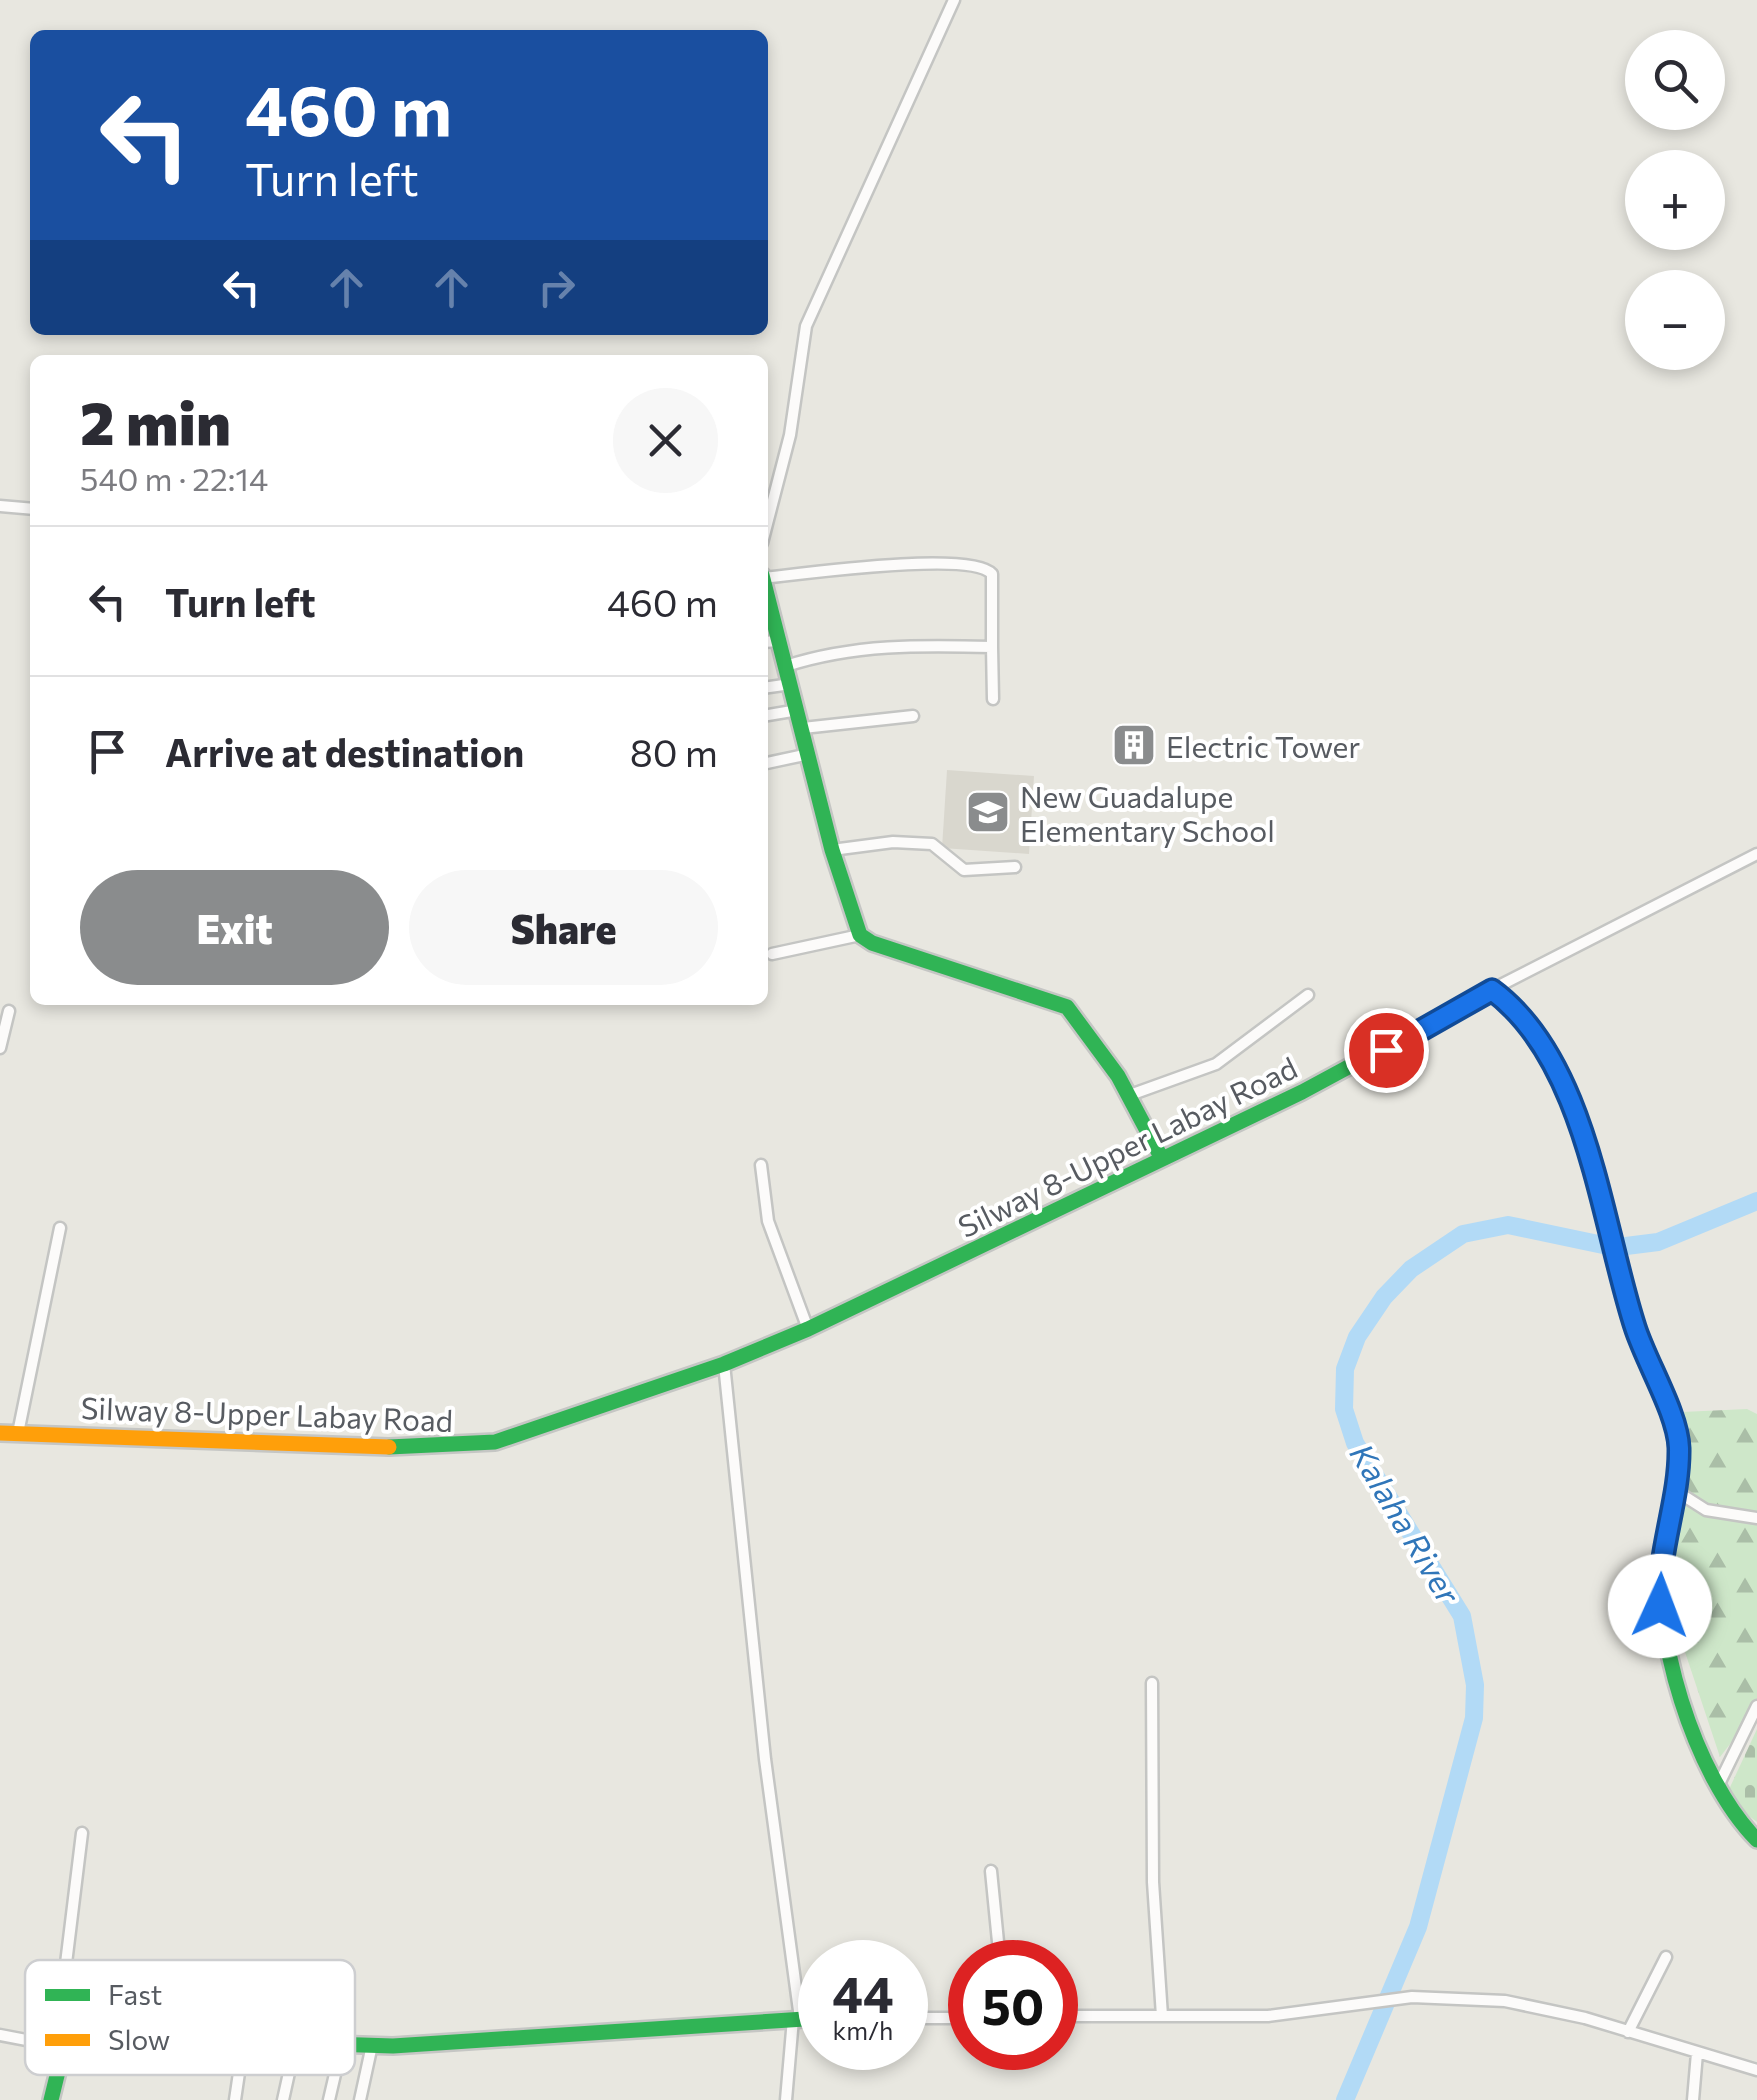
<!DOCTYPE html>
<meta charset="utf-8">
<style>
body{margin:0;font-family:Commissioner,sans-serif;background:#f7f7f7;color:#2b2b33;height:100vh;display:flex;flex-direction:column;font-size:38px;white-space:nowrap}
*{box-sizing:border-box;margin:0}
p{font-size:32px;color:#7c7c81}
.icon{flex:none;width:55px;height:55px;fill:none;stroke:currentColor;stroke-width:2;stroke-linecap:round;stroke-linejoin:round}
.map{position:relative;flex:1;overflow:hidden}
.details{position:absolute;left:30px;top:355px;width:738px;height:650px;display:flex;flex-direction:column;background:#fff;border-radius:15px;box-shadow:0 5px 15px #0003}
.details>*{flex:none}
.top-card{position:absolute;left:30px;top:30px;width:738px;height:305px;border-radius:15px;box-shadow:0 5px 15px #0003;background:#1a4fa0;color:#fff;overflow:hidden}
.controls{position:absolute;left:1625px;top:30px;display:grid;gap:20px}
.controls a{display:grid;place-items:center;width:100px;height:100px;border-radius:50%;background:#fff;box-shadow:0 5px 15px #0003;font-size:50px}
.speed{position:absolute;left:798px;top:1940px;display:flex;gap:20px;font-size:50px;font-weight:700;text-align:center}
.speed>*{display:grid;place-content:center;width:130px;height:130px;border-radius:50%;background:#fff;box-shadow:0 5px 15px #0003;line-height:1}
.speed small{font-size:25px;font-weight:400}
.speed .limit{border:15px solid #d22;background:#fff;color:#111}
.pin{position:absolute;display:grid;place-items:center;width:85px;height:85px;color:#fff;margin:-42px;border:5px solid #fff;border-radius:50%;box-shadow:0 2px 10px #0007}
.me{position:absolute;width:110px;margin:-55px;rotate:2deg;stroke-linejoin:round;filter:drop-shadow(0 0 8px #0008)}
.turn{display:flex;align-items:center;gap:35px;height:210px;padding:0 50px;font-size:45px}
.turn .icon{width:130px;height:130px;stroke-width:2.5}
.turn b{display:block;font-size:70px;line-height:85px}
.lanes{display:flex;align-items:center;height:95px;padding:0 50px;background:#0003;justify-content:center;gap:50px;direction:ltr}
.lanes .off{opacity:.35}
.round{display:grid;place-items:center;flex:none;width:105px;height:105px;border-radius:52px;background:#f7f7f7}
.overview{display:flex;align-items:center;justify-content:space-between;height:170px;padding:0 50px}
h1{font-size:60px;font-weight:800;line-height:75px}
.action{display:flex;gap:20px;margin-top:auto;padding:20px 50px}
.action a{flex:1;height:115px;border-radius:60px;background:#8a8c8d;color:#fff;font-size:40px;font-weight:800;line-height:115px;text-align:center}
.action a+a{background:#f7f7f7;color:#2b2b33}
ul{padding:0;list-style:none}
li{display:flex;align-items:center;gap:30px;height:150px;padding:0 50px;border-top:2px solid #e1e1e2}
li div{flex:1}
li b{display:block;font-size:38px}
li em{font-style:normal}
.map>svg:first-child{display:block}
</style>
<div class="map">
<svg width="1757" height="2100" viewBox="0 0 1757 2100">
<defs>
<pattern id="forest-firs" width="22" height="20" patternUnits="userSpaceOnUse" patternTransform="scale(2.5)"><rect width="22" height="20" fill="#cee7c9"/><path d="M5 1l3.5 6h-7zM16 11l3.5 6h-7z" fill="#aabea7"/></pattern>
<pattern id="cemetery-stones" width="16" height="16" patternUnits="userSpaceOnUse" patternTransform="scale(2.5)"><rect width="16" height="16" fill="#cee7c9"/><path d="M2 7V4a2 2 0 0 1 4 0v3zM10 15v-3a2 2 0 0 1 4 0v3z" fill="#aabea7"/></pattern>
</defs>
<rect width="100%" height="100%" fill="#e8e7e0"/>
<!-- education -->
<path fill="#d9d7ce" d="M947,770L1034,776L1029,854L942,848Z"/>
<!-- forest -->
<path fill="url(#forest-firs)" d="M1747,1409L1757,1414V1709L1720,1757L1678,1631L1674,1559L1688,1486L1682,1412Z"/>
<!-- cemetery -->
<path fill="url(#cemetery-stones)" d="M1757,1729V1822L1725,1798Z"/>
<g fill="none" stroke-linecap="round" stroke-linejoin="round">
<!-- river -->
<path stroke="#b2daf6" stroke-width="18" d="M1626,1246L1658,1242L1757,1201
M1345,2100L1418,1927L1474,1718L1475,1685L1462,1616L1355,1443L1344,1409L1345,1369L1357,1337L1384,1297L1411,1269L1463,1234L1508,1225L1603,1245"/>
<defs>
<path id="street" d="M0,506L35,509
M762,543L790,435L806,326L954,0
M764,578C801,574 971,550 992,574V647C921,645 854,644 786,666
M762,642L780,641
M992,647L993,699
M762,688L791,684
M762,716L798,710
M803,728L913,716
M762,764L809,754
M832,850L893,842L932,844L964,870L1015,867
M772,954L860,935
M1491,990L1757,854
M0,1048L9,1011
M1130,1095L1216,1064L1308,995
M761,1165L768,1221L808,1329
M724,1364L765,1759L800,2018
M18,1433L60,1228
M1673,1489L1706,1510L1757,1518
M1152,1683L1153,1882L1162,2016
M1717,1788L1757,1706
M991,1871L1000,1962
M1055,2016H1268L1412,1997L1505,2001L1585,2018L1757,2070
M905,2018H970
M1628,2032L1666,1957
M0,2035L58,2046
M56,2045L82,1833
M235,2100L244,2039
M283,2100L296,2041
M329,2100L342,2044
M360,2100L372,2045
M786,2100L793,2019
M1693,2100L1697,2053"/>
<path id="fast" d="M762,575L832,850L860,935L872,943L1067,1007L1118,1076L1161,1157
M389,1447L495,1442L724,1364L808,1329L1302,1092L1491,990L1512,1010
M1664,1542C1648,1629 1695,1778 1757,1840
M51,2100L64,2047L87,2036L393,2046L820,2018"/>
<path id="slow" d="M1512,1010C1596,1088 1601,1226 1636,1329C1648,1365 1670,1398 1677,1436C1683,1471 1671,1508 1664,1542
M0,1433L389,1447"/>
</defs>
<!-- street casing -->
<use href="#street" stroke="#c4c5c3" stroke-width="15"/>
<!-- fast casing -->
<use href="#fast" stroke="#c5c6c4" stroke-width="20"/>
<!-- slow casing -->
<use href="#slow" stroke="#c5c6c4" stroke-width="20"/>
<!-- street -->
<use href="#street" stroke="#fcfbfa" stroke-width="10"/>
<!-- fast -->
<use href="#fast" stroke="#30b455" stroke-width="15"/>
<!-- slow -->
<use href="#slow" stroke="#ff9f0a" stroke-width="15"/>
</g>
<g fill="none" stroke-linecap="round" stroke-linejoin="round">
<defs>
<path id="route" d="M1386,1050L1492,990C1587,1060 1601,1222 1635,1327C1646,1362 1678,1414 1679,1448C1680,1500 1657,1552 1660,1606"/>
</defs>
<!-- route casing -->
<use href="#route" stroke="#114b97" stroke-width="25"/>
<!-- route -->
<use href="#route" stroke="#1a73e8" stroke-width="18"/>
</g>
<!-- icons -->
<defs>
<symbol id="building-square" viewBox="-11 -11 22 22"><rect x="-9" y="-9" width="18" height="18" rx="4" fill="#8a8c8d" stroke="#fff"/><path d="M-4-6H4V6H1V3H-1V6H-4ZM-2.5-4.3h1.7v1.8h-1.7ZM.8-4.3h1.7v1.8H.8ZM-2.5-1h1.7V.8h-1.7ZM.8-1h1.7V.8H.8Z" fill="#fff"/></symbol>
<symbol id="school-square" viewBox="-11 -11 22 22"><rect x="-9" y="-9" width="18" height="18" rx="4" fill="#8a8c8d" stroke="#fff"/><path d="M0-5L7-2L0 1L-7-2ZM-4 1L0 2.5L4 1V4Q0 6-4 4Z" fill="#fff"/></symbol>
</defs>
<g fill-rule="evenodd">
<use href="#building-square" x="1109" y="720" width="50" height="50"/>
<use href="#school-square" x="963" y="787" width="50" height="50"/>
</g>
<g text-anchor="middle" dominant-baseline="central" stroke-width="8" stroke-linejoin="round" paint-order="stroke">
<!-- poi labels -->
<g font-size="30" fill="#575b61" stroke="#fff" text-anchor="start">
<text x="1166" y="745">Electric Tower</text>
<text x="1020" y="795">New Guadalupe<tspan x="1020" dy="34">Elementary School</tspan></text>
</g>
<!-- street labels -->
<g font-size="30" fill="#575b61" stroke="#fff">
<text transform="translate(1127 1146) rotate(-26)">Silway 8-Upper Labay Road</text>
<text transform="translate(267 1413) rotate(2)">Silway 8-Upper Labay Road</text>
</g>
<!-- water labels -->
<g font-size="32" font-style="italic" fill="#3076b9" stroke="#fff">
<text transform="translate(1406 1523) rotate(59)">Kalaha River</text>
</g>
</g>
<!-- legend -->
<rect x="25" y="1960" width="330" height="115" rx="15" fill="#fff" stroke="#cdced0" stroke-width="2.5"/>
<rect x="45" y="1989" width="45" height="12" fill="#30b455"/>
<rect x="45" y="2034" width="45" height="12" fill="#ff9f0a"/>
<g font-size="28" fill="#575b61">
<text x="108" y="2005">Fast</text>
<text x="108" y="2050">Slow</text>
</g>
</svg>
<div class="controls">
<a><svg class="icon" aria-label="search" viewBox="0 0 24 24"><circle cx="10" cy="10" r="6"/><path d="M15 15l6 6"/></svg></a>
<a>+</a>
<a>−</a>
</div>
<div class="speed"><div>44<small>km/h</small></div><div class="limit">50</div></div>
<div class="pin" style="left:1386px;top:1050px;background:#d93025"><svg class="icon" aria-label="arrive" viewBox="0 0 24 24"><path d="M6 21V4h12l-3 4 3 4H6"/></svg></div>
<svg class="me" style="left:1660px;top:1606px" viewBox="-20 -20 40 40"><circle r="19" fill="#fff"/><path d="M0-13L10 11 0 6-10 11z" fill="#1a73e8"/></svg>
<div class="top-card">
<div class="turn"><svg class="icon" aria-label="left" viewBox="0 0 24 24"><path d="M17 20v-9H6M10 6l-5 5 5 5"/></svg><div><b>460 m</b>Turn left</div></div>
<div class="lanes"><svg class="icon" aria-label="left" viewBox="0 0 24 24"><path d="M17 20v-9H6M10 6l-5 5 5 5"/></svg><svg class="icon off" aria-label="ahead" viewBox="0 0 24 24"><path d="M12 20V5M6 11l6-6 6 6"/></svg><svg class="icon off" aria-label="ahead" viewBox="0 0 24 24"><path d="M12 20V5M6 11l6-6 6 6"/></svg><svg class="icon off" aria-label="right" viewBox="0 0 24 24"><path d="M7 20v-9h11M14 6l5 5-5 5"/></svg></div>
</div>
<section class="details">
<div class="overview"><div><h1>2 min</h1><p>540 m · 22:14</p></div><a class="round"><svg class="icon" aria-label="close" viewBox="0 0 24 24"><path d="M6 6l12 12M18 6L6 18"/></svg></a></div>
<ul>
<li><svg class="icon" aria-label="left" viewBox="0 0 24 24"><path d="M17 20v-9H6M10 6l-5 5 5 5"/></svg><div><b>Turn left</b></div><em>460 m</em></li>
<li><svg class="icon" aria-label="arrive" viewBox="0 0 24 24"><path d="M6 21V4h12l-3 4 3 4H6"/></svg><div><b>Arrive at destination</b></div><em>80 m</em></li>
</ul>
<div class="action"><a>Exit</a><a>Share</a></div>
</section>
</div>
